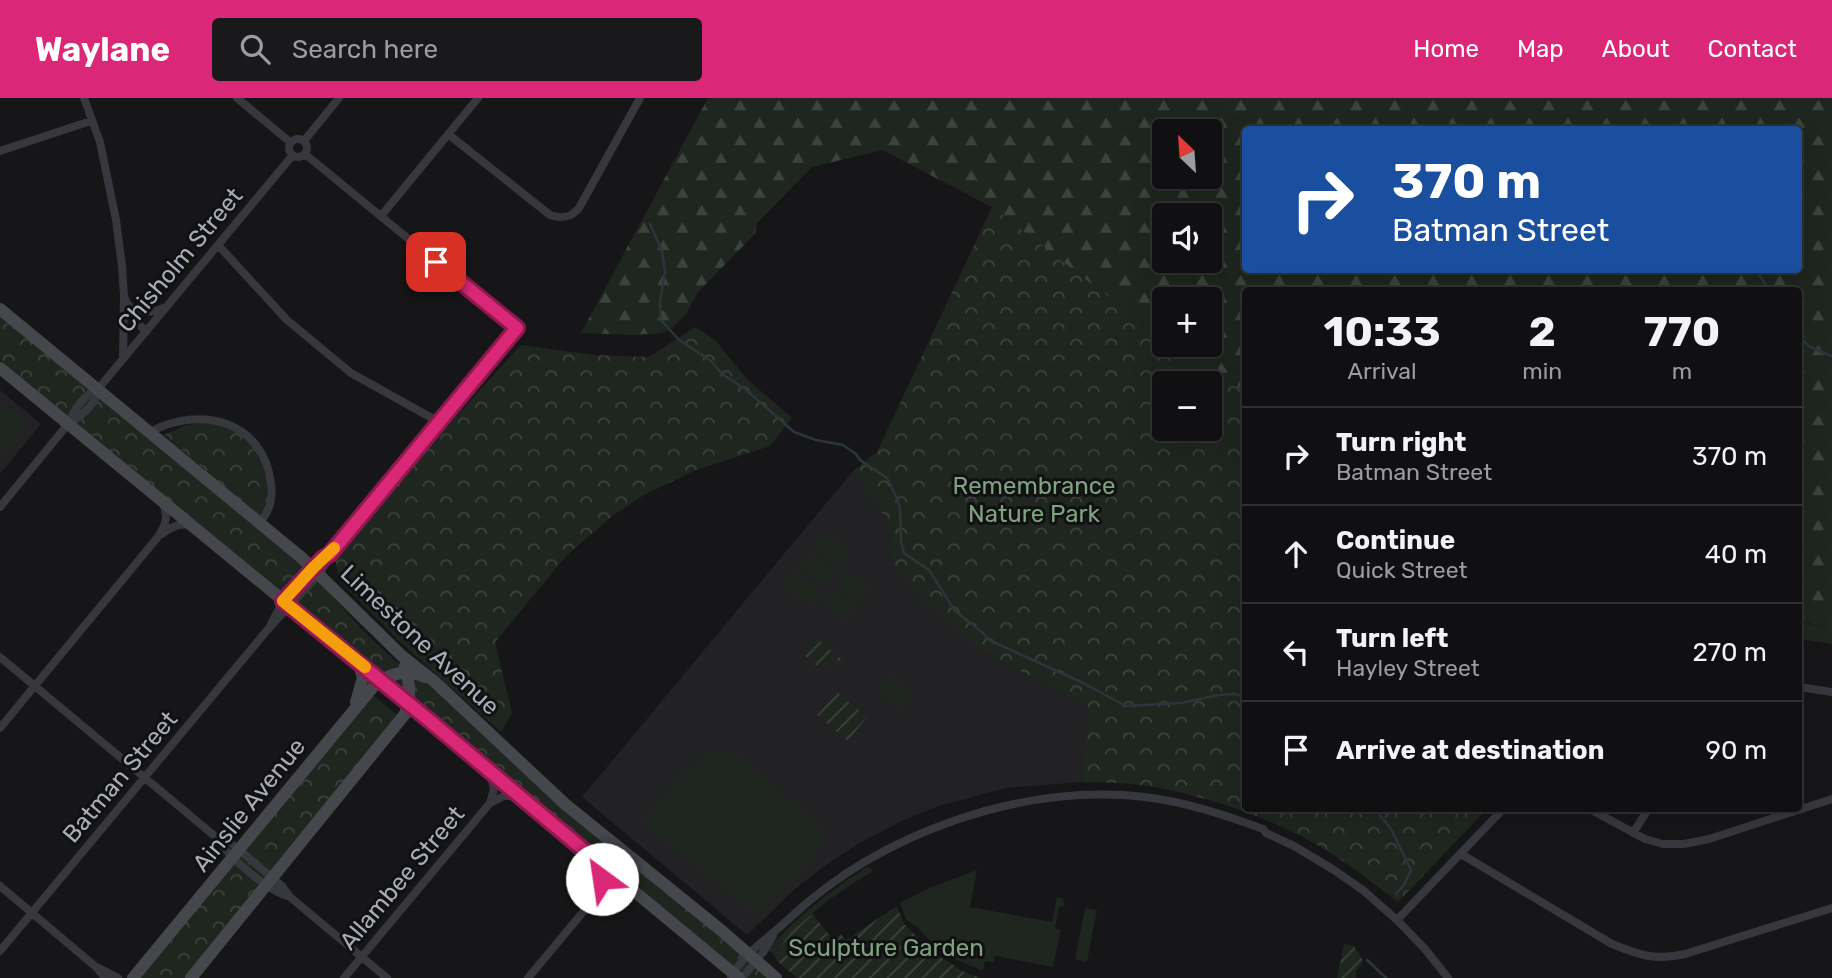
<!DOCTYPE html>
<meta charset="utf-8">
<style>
body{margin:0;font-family:Rubik,sans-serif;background:#19191b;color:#f1f3f6;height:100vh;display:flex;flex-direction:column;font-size:26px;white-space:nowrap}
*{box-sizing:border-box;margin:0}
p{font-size:23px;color:#9c9d9f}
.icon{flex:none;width:38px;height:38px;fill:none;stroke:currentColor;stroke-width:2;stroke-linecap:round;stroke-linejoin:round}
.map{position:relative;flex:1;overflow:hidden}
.drawer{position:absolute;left:1242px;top:189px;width:560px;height:525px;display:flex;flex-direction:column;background:#101012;border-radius:7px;box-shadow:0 7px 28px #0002,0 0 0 2px #303032}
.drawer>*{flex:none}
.banner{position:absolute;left:1242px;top:28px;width:560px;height:147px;border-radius:7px;box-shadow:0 7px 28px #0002,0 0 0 2px #303032;background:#1a4fa0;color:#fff;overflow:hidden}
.needle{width:46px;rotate:335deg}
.buttons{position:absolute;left:1152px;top:21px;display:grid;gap:14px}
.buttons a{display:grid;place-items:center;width:70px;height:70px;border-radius:7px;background:#101012;box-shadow:0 7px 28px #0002,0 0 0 2px #303032;font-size:35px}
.pin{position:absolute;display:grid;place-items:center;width:60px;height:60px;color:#fff;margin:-30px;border-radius:14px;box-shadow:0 4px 10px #0006}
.me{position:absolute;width:77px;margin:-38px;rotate:329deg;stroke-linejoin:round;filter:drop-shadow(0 0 5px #0008)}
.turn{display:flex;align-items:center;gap:24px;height:147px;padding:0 35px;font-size:32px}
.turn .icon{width:91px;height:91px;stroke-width:2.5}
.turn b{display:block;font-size:49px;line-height:60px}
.eta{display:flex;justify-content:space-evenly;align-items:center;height:119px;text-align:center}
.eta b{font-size:42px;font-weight:700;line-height:49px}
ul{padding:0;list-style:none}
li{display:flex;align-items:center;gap:21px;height:98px;padding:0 35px;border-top:2px solid #303032}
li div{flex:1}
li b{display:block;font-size:26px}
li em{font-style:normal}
header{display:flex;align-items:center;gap:42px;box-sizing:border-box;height:98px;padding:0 35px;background:#db2777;color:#fff}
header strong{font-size:33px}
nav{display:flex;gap:38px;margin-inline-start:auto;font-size:24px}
.search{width:490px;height:63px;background:#19191b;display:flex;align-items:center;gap:18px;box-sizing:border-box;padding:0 24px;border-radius:7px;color:#9c9d9f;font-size:26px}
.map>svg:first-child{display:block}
</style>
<header>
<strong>Waylane</strong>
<div class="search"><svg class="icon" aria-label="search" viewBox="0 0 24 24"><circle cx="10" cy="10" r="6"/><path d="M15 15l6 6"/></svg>Search here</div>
<nav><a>Home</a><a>Map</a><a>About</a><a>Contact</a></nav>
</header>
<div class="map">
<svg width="1832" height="880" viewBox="0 0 1832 880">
<defs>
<pattern id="forest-firs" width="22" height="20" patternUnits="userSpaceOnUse" patternTransform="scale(1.75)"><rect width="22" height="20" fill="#1e261f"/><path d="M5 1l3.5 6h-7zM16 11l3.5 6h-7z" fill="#3c433d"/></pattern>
<pattern id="park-crowns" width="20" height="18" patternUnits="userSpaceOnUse" patternTransform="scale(1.75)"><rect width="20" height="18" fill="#1e261f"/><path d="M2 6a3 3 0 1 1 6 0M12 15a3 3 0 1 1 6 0" fill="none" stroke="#3c433d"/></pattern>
<pattern id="garden-furrows" width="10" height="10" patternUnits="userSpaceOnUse" patternTransform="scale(1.75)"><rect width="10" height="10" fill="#1e261f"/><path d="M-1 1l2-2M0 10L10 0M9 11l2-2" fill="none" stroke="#3c433d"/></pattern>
</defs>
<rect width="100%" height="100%" fill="#161618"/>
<!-- built -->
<path fill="#222225" d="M0,292L41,326L0,376Z
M853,373L887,423L891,462L986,555L1087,608L1082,684L1006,690L939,708L906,721L861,744L826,767L795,791L747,837L582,699Z"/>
<!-- grass -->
<path fill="#1e261f" d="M0,303L28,327L0,361Z
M827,435L851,456L840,469L815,448Z
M810,453L837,475L826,489L798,467Z
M846,472L871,492L860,506L835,485Z
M794,473L822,495L810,509L783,487Z
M832,490L857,510L846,524L821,503Z
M1799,524L1832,530V546L1799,541Z
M890,576L914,595L900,612L876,593Z
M723,652L734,654L824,731L821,749L807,767L757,818L643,725C666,696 685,662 723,652Z
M867,769L871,770L873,773C837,795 798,821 774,857L768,852C796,818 830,793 867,769Z
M977,772L970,809L1052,824L1057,799L1063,801L1065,809L1059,808L1055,831L1061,832L1053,869L995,858L994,864L985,863L983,873L952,860L937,850L918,830L906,821L900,805L930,790Z
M1085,810L1097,812L1087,864L1075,861Z"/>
<!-- forest -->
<path fill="url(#forest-firs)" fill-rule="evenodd" d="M708,0H1832V530L1799,523V192H1246V293L1207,276L1170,247H1209V201H1164V242L992,109L882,52L812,69L757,125L755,136L698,194L686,216L673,229L662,235L633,237L581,235ZM1246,32H1799V172H1246ZM1164,33H1209V79H1164ZM1164,117H1209V163H1164Z"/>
<!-- park -->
<path fill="url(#park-crowns)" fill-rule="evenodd" d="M992,109L1164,242V247H1170L1207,276L1246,293V710L1487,711L1398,804C1378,789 1358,773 1337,759C1280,722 1198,693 1131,686C1115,684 1098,685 1082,684L1087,608L986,555L928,507L891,462L887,423L853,373L877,354ZM1164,285H1209V331H1164Z
M0,215L294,458C340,503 380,561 437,591L772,880H745L0,262Z
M695,229L715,242L748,282L792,320L770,348L696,372L644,397L615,416L567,457L495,544L512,615L501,634L397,541L339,482L335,459L451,324L521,247L593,257L649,259Z
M201,325L218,326L249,340L260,357L267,375V410L261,420L164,337L184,328Z
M373,597L402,621L186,880H139Z"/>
<!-- garden -->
<path fill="url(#garden-furrows)" d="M817,541L844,563L842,566L834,560L823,573L804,557Z
M837,594L867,619L848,643L817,617Z
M897,808L904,826L934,855L964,874L981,880H797L777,863L774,857L792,833L812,816L832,840H836L841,836L846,842Z
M1344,846L1355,848V851L1357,852L1363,863L1361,868L1356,872V880H1337Z"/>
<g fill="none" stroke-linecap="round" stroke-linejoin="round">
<!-- stream -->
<path stroke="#2c353c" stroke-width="2.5" d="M650,126L662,153L665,173L660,205L661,222L679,242L711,263L722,276L745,291L794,334L816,342L843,347L856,356L860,362L887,380L896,398L900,410L901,444L904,455L929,472L955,513L982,534L989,542L1081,584L1126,608L1181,605L1219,597L1235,596L1246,599
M1753,172L1760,178L1769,192
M1799,239L1810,249L1832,258
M1374,710L1391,731L1411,772L1404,787L1396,796
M1367,862L1386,880"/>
<!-- minor -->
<path stroke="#37383d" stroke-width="8" d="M84,0L100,44L116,122L122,168L124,198L123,261
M237,0L290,44
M448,36L550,117C562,121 571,120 579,110L640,0
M289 50a9 9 0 1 1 18 0a9 9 0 1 1-18 0Z
M304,43L339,0
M0,53L91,23
M381,118L478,0
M218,147L287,222L351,275L439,324
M125,201L134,220L146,234
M129,208C141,215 151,216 163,210
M69,325C82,318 96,306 98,291
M150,334C200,307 263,322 271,385C273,401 270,413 259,425
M0,409L68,326C74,312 84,297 98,291L292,58
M162,436C171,429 179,425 190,427
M269,530L283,503L322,461L330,456L517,230L305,56
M0,559L217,740C229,760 267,792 290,799
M1799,589L1832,594
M0,630L157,440C165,429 169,419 163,406
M490,705L504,698H519
M1588,710L1645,741L1663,746H1684L1709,741L1832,701
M1633,735L1649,710
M217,740L231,745L282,788L290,799L387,880
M1461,756L1612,846C1639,857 1656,863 1685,856L1832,810
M0,788L96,869L105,880
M598,796L602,781L599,765
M1397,822L1504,710
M0,853L269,530L319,476L327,464L330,456
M99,870L118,880
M731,879C746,853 770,839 791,819C881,735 1021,685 1145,699C1186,704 1225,717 1263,731L1266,735L1294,748L1334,772L1364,793L1397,822L1425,851L1448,880
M344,880L490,705L494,691L490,674
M528,880L598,796L611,789L627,787
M742,880L764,853L773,838"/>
<!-- secondary -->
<path stroke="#45474d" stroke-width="12" d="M0,211L302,460L402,558L435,584L565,706L722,833L776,880
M0,270L430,623L519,698L739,880
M356,604L363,579L358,565
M133,880L373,589C388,576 406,570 425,579
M191,880L405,616C411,597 410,587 405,568"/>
</g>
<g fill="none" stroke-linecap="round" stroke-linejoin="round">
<defs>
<path id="route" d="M436,164L517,230L330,456L322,461L283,503L430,623L598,764L602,781"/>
</defs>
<!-- route casing -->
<use href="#route" stroke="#8e194d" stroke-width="18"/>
<!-- route -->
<use href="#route" stroke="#db2777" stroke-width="12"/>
<!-- slow -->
<path stroke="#f59e0b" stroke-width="12" d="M334,450L313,470L283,503L365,569"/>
</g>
<g text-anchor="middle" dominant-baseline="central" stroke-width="6" stroke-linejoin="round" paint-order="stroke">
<!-- street labels -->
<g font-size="24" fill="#a8adb8" stroke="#111113">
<text transform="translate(180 162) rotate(-50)">Chisholm Street</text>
<text transform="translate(420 542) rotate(43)">Limestone Avenue</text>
<text transform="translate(120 679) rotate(-50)">Batman Street</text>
<text transform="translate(249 707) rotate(-51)">Ainslie Avenue</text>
<text transform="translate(402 780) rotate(-50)">Allambee Street</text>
</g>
<!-- park labels -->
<g font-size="24" fill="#7fa381" stroke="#111113">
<text x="1034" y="388">Remembrance<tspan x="1034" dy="28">Nature Park</tspan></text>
<text x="886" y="850">Sculpture Garden</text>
</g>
</g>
</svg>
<div class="buttons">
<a><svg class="needle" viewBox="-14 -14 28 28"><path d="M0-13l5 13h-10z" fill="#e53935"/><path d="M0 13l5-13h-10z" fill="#9c9d9f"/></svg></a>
<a><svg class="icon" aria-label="sound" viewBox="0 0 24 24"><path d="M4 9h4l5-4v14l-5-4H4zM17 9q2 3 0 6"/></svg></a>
<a>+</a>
<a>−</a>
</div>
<div class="pin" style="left:436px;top:164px;background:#d93025"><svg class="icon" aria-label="arrive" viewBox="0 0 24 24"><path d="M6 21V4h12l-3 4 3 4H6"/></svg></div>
<svg class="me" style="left:602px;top:781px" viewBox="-20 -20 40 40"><circle r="19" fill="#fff"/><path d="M0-13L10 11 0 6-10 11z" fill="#db2777"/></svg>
<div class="banner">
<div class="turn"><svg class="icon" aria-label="right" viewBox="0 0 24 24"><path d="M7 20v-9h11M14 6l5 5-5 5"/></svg><div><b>370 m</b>Batman Street</div></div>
</div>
<section class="drawer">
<div class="eta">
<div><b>10:33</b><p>Arrival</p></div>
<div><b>2</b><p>min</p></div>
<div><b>770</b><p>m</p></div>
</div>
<ul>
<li><svg class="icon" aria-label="right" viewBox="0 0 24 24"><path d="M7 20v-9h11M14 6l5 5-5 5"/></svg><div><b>Turn right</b><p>Batman Street</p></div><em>370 m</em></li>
<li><svg class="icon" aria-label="ahead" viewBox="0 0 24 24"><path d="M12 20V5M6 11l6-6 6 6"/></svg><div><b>Continue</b><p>Quick Street</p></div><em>40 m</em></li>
<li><svg class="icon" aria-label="left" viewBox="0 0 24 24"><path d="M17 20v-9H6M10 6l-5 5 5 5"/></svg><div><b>Turn left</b><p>Hayley Street</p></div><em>270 m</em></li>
<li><svg class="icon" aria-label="arrive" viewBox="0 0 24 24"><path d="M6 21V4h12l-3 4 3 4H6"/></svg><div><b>Arrive at destination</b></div><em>90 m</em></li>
</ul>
</section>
</div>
